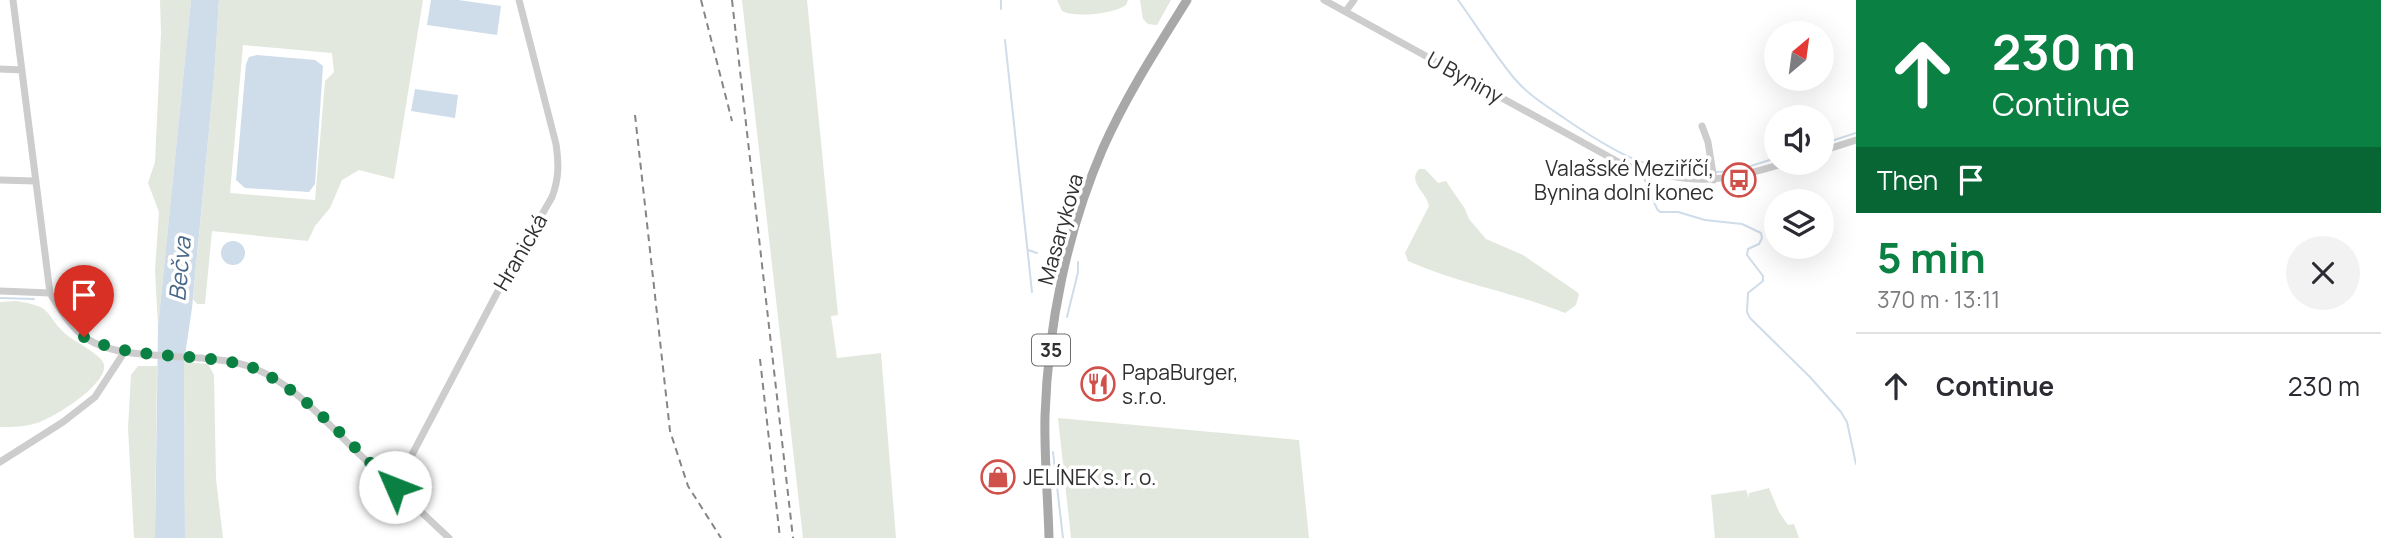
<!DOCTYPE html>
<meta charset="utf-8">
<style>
body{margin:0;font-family:Manrope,sans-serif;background:#f2f2f3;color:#2b2b33;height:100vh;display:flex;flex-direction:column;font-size:26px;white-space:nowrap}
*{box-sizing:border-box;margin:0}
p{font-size:23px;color:#7c7c81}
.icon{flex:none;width:38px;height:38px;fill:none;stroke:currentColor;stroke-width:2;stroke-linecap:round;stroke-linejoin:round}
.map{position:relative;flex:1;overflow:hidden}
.panel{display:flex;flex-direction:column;background:#fff;width:525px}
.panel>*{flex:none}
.banner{background:#0b8043;color:#fff;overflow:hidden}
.needle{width:46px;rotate:29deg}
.buttons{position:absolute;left:1764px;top:21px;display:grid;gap:14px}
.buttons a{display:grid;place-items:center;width:70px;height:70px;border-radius:50%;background:#fff;box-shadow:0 7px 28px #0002;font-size:35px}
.pin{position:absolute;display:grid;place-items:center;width:60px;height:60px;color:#fff;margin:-72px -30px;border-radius:50% 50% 50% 0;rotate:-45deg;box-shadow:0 0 7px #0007}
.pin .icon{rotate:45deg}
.me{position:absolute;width:77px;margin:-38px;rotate:314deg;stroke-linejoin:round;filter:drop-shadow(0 0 5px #0008)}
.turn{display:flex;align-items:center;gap:24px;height:147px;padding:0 21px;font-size:32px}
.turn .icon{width:91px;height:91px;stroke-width:2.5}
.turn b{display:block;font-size:49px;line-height:60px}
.then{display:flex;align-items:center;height:66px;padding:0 21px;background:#0003;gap:14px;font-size:26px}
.round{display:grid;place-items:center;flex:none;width:74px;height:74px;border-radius:37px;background:#f2f2f3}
.head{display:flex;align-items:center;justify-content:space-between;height:119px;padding:0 21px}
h1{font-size:42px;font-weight:700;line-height:52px;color:#0b8043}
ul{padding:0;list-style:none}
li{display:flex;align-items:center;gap:21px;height:105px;padding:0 21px;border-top:2px solid #e1e1e2}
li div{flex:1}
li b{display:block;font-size:26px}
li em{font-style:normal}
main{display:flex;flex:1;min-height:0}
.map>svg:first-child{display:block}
</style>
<main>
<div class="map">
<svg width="1856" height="538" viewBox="0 0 1856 538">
<rect width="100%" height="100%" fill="#fff"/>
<!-- green -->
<path fill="#e2e8dd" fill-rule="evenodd" d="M160,0H191L158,327L155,270L159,212L148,183L155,162L161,33Z
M219,0H423L394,179L359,170L342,180L330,208L315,226L308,241L212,231L205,304H197L193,299L214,78ZM243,45L332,53L334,72L325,81L315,200L230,193Z
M742,0H807L838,315L831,316L837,358L881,353L896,538H803Z
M1057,0H1128L1126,5C1114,14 1075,18 1062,11Z
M1140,0H1171L1157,25L1148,24L1143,19Z
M1419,169H1425L1438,183L1446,181L1465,209L1469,219L1486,239L1523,255L1577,292L1579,294L1576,305L1565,313C1513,292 1459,284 1408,261L1405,253L1429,206C1426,191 1407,183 1419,169Z
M16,301C56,307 43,314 67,335C75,342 103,355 104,365C107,385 53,418 37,423C25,427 13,427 0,427V302Z
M184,362L208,364L214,375L216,479L223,538H185Z
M138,366H157L155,538H134L128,428L131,375Z
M1058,418L1299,440L1309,538H1071Z
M1769,488L1779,512L1788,525L1794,524L1799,538H1715L1711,495L1746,490L1749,498V493Z"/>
<!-- water -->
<path fill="#cfdce9" d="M191,0H219L214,78L192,308L184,362L185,538H155L158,327Z
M431,0H458L501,6L497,35L427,25Z
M257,55L315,60L323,66L315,184L309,192L245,188L236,180L246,64L249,57Z
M415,89L458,95L455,118L411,111Z
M221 253a12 12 0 1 1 24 0a12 12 0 1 1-24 0Z"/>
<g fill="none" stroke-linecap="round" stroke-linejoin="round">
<!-- stream -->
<path stroke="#cfdce9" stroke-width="2" d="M1001,0V9
M1458,0C1477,26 1494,54 1514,78C1528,95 1547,106 1564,118C1609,149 1654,177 1711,173
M1005,40L1032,292
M1822,144L1856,133
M1716,172L1735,171L1776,158
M1644,178L1657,209L1660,212H1678L1705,220L1742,224L1761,233L1762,238L1759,244L1748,249L1747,255L1763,276V281L1748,293L1747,312L1750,318L1810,377L1841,412L1847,422L1856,464
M1028,250L1037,253
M0,298L34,299
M1067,317L1078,272V262
M1053,452L1063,538"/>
<!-- minor -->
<path stroke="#cdcdcd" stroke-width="7" d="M13,0L50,293C59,308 68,323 82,335C118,365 202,350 248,366C291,381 324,420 356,451C387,480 418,509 449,538
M1324,0L1622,164C1689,185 1718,184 1785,163
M1346,11L1354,0
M0,69L22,70
M1702,126L1708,142L1714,180
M1822,151L1856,140
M0,180L35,181
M0,291L50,293
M0,462L63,422L95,397L125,351
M395,487L497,293L552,197C559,179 559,163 556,144L519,0"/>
<!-- major -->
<path stroke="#a8a8a8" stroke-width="9" d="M1049,538C1048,498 1044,456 1045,416C1048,325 1067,231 1103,148C1126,96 1157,48 1187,0"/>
<!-- rail -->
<path stroke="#858585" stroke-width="2" stroke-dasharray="7 5" stroke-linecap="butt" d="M701,0L732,121
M732,0L793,538
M635,115L670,431L688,486L721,538
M760,359L780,538"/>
</g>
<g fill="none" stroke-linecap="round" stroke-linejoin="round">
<!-- route -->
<path stroke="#0b8043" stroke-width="12" stroke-dasharray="0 21.6" d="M84,337C133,361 189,352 241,364C290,375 358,452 395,487"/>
</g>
<!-- icons -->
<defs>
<symbol id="bus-ring" viewBox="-11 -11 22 22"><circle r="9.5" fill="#fff" stroke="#d0504a" stroke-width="1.5"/><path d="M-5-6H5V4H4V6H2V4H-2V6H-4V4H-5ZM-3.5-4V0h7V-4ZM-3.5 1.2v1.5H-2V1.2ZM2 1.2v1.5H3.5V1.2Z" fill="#d0504a"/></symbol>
<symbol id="restaurant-ring" viewBox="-11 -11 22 22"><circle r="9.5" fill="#fff" stroke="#d0504a" stroke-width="1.5"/><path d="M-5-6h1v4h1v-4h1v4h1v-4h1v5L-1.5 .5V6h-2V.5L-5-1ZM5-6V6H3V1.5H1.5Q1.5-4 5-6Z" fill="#d0504a"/></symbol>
<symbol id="shop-ring" viewBox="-11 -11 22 22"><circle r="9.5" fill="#fff" stroke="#d0504a" stroke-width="1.5"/><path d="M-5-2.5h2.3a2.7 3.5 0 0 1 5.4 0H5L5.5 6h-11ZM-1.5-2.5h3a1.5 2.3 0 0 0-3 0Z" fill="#d0504a"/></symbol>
</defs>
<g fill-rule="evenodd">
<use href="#bus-ring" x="1720" y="161" width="38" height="38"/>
<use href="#restaurant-ring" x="1079" y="365" width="38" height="38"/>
<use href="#shop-ring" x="979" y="458" width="38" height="38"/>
</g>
<g text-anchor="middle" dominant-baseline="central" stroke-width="7" stroke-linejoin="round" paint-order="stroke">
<!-- shield labels -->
<rect fill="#fff" stroke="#6e6e6e" stroke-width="2" x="1032" y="334.5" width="38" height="31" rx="5"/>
<g font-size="19" font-weight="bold" fill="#303030">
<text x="1051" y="350">35</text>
</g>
<!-- street labels -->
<g font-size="21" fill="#303030" stroke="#fff">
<text transform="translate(1465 77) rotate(29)">U Byniny</text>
<text transform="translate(1060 229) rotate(-74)">Masarykova</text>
<text transform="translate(520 252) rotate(-60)">Hranická</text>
</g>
<!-- poi labels -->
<g font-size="21" fill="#303030" stroke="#fff" text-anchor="start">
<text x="1714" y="168" text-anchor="end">Valašské Meziříčí,<tspan x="1714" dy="24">Bynina dolní konec</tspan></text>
<text x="1122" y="372">PapaBurger,<tspan x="1122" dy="24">s.r.o.</tspan></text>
<text x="1023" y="477">JELÍNEK s. r. o.</text>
</g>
<!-- water labels -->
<g font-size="23" font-style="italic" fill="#486889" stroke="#fff">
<text transform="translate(179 269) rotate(-85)">Bečva</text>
</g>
</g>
</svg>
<div class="buttons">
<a><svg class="needle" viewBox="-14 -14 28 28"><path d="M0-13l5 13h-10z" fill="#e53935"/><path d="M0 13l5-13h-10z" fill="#7c7c81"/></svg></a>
<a><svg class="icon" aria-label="sound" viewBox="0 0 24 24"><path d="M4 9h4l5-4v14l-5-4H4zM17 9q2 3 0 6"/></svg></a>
<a><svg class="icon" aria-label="layers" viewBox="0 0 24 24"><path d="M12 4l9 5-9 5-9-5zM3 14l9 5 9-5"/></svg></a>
</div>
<div class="pin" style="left:84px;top:337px;background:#d93025"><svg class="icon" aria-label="arrive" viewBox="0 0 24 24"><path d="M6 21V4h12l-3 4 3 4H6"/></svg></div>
<svg class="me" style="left:395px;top:487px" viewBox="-20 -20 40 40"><circle r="19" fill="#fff"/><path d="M0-13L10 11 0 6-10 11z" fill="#0b8043"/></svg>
</div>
<section class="panel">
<div class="banner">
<div class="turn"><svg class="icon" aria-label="ahead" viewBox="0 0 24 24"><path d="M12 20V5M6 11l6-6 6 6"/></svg><div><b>230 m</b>Continue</div></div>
<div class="then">Then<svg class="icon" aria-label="arrive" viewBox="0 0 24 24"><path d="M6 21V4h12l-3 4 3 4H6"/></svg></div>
</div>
<div class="head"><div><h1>5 min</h1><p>370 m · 13:11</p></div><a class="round"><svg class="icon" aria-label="close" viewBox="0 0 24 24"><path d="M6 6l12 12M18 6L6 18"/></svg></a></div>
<ul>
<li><svg class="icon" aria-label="ahead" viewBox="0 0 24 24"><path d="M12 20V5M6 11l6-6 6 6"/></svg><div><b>Continue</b></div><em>230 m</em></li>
</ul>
</section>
</main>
